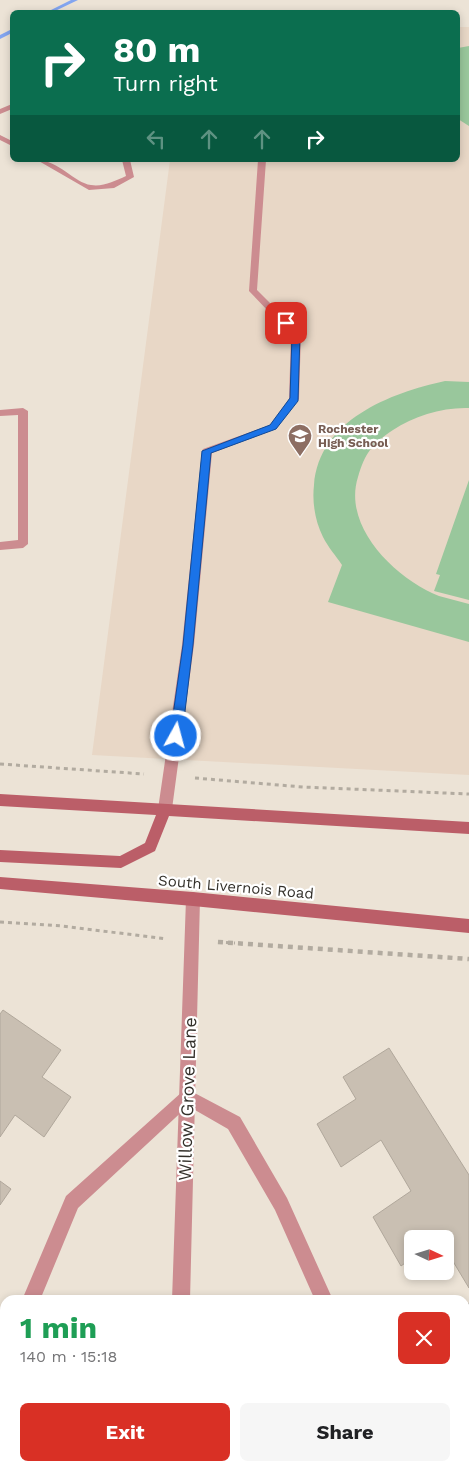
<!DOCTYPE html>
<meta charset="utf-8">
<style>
body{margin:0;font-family:"Work Sans",sans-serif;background:#f6f6f6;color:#202124;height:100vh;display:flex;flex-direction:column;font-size:19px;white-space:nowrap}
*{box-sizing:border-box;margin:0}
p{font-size:16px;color:#757577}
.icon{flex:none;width:28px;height:28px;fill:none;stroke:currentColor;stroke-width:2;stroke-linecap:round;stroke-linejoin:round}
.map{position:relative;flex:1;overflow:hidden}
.panel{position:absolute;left:0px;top:1295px;width:470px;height:176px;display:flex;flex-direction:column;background:#fff;border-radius:15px 15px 0 0;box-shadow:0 2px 8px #0003}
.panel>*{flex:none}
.top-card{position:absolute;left:10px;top:10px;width:450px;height:152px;border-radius:8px;box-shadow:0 2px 8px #0003;background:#0b6e4f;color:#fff;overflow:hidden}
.needle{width:32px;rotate:94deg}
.tools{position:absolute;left:404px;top:1230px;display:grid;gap:10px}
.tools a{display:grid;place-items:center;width:50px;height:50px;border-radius:8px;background:#fff;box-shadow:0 2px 8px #0003;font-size:25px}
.pin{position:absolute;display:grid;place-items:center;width:42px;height:42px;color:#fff;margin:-21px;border-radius:10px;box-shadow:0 2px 8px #0006}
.me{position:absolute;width:55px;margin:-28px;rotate:7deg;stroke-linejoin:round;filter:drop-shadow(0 0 4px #0008)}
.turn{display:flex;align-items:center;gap:18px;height:105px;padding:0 20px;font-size:22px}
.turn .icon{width:65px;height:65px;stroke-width:2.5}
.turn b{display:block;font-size:35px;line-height:42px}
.lanes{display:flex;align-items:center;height:48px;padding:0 20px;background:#0003;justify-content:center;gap:25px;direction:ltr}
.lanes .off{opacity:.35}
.round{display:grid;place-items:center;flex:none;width:52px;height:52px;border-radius:8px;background:#f6f6f6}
.headline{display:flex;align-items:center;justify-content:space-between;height:85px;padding:0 20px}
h1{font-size:30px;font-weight:700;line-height:38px;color:#1e9e55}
.button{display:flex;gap:10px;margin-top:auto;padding:10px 20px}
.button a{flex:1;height:58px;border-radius:8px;background:#d93025;color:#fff;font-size:20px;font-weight:700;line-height:58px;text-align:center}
.button a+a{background:#f6f6f6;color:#202124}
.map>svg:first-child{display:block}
</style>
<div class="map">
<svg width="469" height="1471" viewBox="0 0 469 1471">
<rect width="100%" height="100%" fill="#ece3d6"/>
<!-- education -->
<path fill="#e8d7c6" d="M458,27H469V775L92,755L170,160H458Z"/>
<!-- green -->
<path fill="#99c79c" d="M469,46V126L458,119V48Z
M445,381L469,382V408C443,407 414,416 393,430C372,444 365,453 358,477C342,527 396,579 439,596C449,599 459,601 469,604V642L328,602L342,565C336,556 328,547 323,537C315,521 312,502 314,485C319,420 390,393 445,381Z
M469,480V600L434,591L440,575L436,574Z"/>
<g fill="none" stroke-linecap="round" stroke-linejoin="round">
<!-- stream -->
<path fill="#82a5f0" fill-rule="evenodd" d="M71,0H78L53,12H47Z
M12,29V33L0,39V35Z"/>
</g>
<!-- building -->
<path fill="#c9bfb2" stroke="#b0a79b" d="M3,1010L61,1050L42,1077L71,1097L44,1137L15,1115L0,1137V1014Z
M389,1048L469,1175V1288L445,1248V1239H412V1258L401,1266L373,1217L411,1191L381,1140L341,1167L317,1124L356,1099L343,1077Z
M0,1181L11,1189L0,1205Z
M469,1303V1371L465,1374V1306Z"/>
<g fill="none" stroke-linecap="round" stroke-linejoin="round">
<!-- path-far1 -->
<path stroke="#b2aba0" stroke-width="3" stroke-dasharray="4 4" stroke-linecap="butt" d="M0,764L144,774
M195,778L303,787L469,794
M0,922L62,926L167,939
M218,942L235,943"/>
<!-- path -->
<path stroke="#b2aba0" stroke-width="4.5" stroke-dasharray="5 5" stroke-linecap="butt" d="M218,942L469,959"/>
<!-- service -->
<path fill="#cc8c90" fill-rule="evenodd" d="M12,104V109L0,114V109Z
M0,135L12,141V146L0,140Z
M37,160C59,160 74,183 91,185C103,187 115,181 126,176L122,160H130L134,177L114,188L89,190Z
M258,160H266L257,290L301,334L299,399L276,429L212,453L194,645L172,809L170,813L165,815L160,813L158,809L182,645L202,451L203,449L270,425L289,399L291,335L249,291Z
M23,408L28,411V544L23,548L0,550V542L18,540V415L0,416V410Z
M187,1089L240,1117L287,1198L333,1300H315L275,1210L228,1129L188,1106L78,1208L40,1300H22L66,1196L182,1092Z
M5,1355V1383L0,1385V1357Z
M387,1466H405L407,1471H389Z"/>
<!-- minor -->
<path fill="#cc8c90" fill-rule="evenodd" d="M193,892L198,894L200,899L190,1300H172L186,899L188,894Z
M167,1466H185V1471H167Z"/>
<!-- secondary -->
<path fill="#bb5e68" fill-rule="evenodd" d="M0,794L469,822V834L169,816L155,851L121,868L0,862V850L120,856L145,843L156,815L0,806Z
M0,877L193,892L469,919V933L193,906L0,889Z"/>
</g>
<!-- route -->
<path fill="#1a73e8" stroke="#114b97" d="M283,322H288L300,334L298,401L276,429L211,453L193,645L182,736L176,740L170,736L183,645L202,451L270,425L290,398L292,335L283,325Z"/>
<!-- icons -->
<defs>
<symbol id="school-pin" viewBox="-11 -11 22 30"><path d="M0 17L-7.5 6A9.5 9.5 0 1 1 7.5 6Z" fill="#8d6e63" stroke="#fff"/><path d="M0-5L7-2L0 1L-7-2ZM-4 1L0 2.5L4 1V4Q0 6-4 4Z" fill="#fff"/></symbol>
</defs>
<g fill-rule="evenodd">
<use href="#school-pin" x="286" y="422" width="28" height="38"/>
</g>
<g text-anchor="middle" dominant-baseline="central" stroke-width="4.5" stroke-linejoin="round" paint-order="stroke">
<!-- far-education labels -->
<g font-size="12" font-weight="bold" fill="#785e54" stroke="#fff" text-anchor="start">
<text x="318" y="429">Rochester<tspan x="318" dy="14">High School</tspan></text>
</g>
<!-- street labels -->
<g font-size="15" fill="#33302a" stroke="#fff">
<text transform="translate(236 887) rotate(5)">South Livernois Road</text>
</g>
<!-- near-street labels -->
<g font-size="18" fill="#33302a" stroke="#fff">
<text transform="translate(187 1099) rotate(-88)">Willow Grove Lane</text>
</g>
</g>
</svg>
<div class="tools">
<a><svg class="needle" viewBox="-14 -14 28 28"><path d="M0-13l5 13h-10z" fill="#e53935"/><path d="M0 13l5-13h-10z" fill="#757577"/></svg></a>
</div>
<div class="pin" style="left:286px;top:323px;background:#d93025"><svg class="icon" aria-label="arrive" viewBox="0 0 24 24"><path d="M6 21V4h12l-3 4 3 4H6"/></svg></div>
<svg class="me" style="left:176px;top:736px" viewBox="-20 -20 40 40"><circle r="17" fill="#1a73e8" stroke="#fff" stroke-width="3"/><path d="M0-11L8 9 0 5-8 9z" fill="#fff"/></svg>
<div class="top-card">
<div class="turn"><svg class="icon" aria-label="right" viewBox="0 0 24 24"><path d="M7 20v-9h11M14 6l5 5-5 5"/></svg><div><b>80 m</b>Turn right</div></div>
<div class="lanes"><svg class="icon off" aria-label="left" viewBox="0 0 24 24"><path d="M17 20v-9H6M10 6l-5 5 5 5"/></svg><svg class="icon off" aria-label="ahead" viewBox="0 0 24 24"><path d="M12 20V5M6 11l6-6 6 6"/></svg><svg class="icon off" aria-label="ahead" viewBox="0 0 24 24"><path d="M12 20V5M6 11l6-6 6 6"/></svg><svg class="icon" aria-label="right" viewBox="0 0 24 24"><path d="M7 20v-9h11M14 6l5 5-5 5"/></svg></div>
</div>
<section class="panel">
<div class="headline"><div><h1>1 min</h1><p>140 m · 15:18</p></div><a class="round" style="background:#d93025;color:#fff"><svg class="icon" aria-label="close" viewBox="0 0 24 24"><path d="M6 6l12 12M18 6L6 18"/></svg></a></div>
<div class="button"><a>Exit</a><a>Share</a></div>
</section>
</div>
